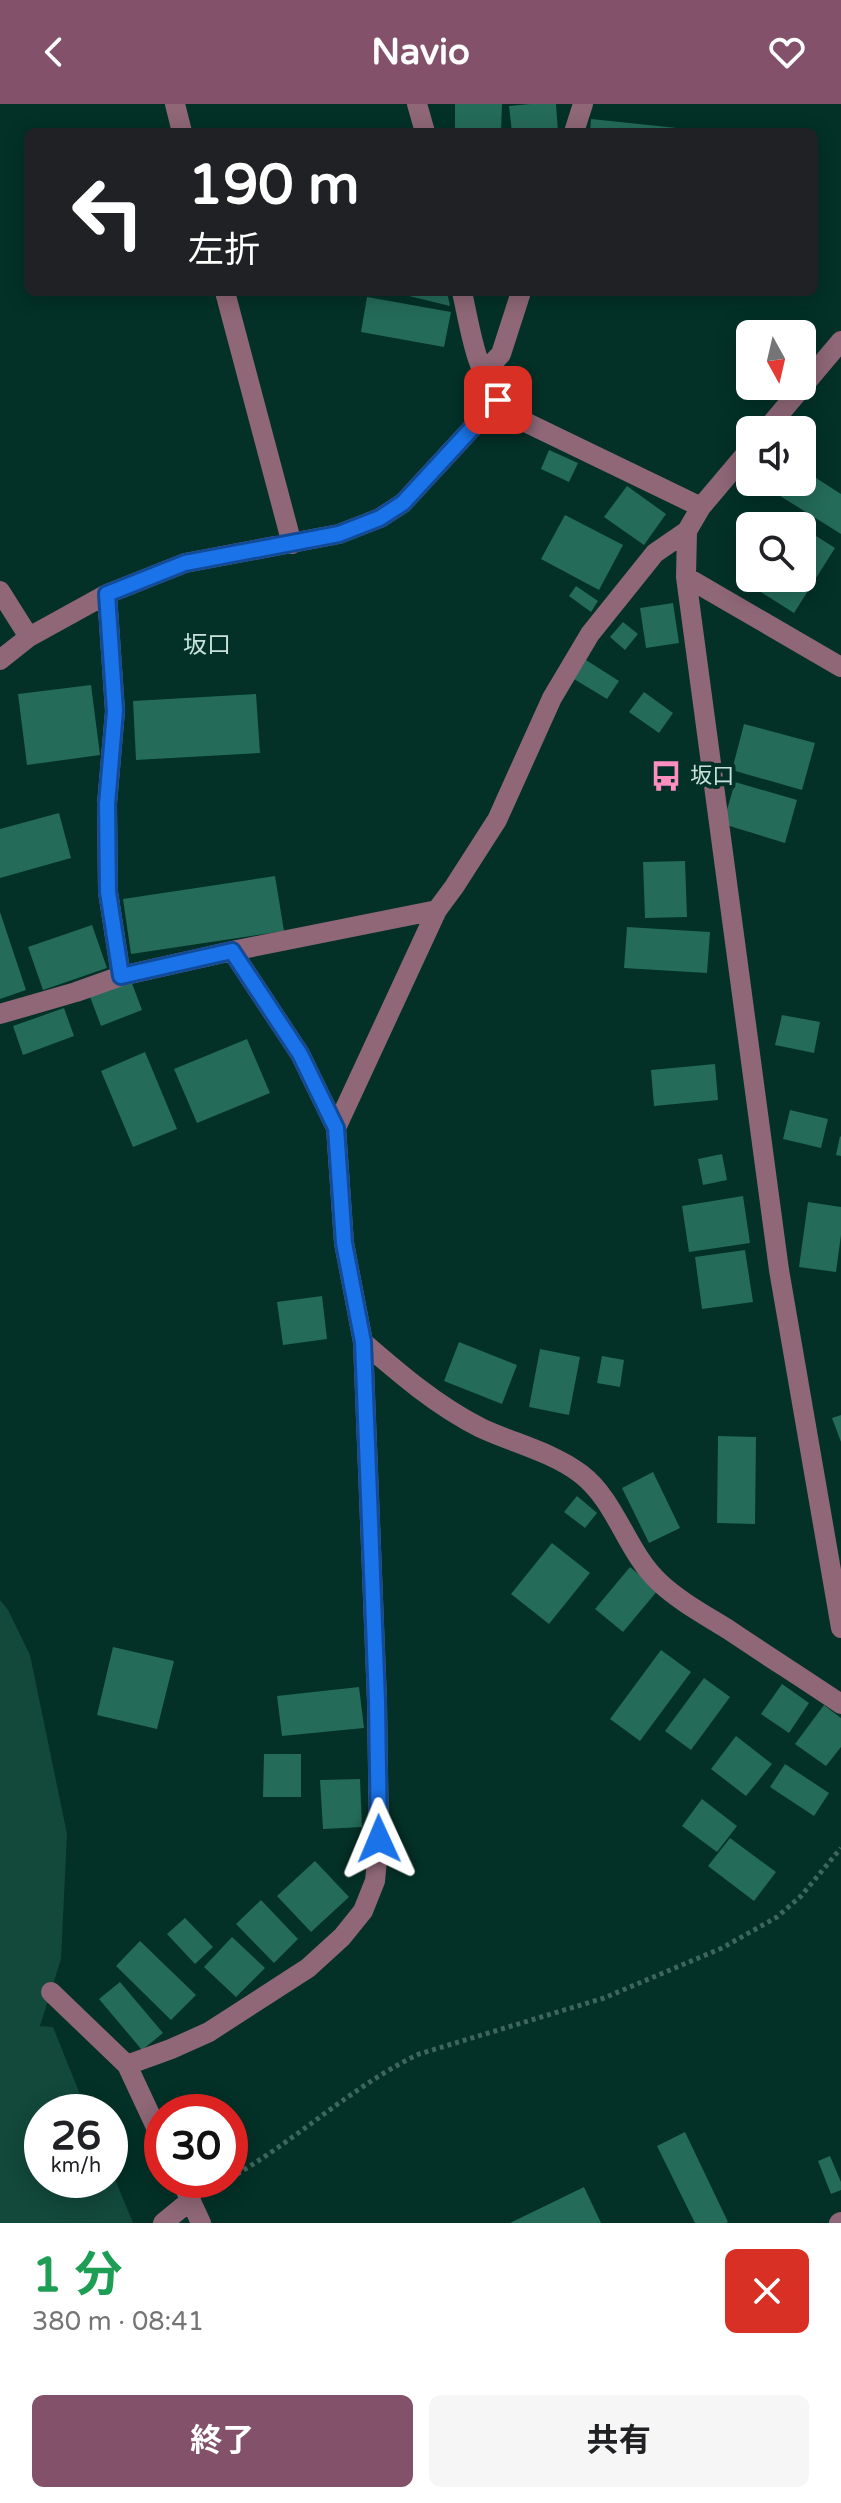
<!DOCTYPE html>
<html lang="ja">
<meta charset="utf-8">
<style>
body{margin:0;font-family:"Varela Round","Noto Sans JP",sans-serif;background:#f6f6f6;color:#202124;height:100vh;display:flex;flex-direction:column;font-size:30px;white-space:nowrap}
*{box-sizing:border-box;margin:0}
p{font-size:26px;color:#757577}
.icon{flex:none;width:44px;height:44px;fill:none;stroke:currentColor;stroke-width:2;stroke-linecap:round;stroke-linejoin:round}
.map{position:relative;height:2119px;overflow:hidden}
.panel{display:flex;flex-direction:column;background:#fff;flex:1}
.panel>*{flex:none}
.banner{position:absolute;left:24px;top:24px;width:794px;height:168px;border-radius:12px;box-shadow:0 4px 20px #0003;background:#202124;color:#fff;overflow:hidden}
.needle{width:52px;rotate:172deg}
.fabs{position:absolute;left:736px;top:216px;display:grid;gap:16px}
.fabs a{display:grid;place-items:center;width:80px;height:80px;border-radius:12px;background:#fff;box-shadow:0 4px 20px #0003;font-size:40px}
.speed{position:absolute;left:24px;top:1990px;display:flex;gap:16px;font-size:40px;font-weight:700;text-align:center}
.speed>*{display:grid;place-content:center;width:104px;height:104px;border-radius:50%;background:#fff;box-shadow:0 4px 20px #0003;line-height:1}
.speed small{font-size:20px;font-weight:400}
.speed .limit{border:12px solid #d22;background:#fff;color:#111}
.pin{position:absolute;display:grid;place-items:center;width:68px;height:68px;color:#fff;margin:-34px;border-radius:16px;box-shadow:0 4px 12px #0006}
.me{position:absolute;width:88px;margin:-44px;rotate:359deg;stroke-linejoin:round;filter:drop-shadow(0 0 6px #0008)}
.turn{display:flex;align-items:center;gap:28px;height:168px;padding:0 32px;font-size:36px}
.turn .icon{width:104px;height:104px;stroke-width:2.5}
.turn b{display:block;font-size:56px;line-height:68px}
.round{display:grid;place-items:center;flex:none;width:84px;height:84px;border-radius:12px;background:#f6f6f6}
.headline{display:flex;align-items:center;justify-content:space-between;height:136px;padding:0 32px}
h1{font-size:48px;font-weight:700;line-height:60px;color:#1e9e55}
.primary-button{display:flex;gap:16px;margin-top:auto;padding:16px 32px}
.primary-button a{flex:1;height:92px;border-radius:12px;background:#83526a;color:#fff;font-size:32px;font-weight:700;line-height:92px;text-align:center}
.primary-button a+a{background:#f6f6f6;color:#202124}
header{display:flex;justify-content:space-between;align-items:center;height:104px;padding:0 32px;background:#83526a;color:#fff;font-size:36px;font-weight:700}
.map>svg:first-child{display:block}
</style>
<header><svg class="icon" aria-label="back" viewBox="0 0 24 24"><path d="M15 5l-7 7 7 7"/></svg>Navio<svg class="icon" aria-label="heart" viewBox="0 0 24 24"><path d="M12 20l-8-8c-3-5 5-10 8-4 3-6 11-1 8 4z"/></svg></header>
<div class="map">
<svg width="841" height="2119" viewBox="0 0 841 2119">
<rect width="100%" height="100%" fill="#033127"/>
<!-- green -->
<path fill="#12493b" d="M0,1496L8,1506L30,1551L67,1730L61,1855L40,1922L53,1923L87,2008H42V2076H110V2063L133,2119H0Z"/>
<!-- building -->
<path fill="#246b59" d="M455,0H502L501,28H455Z
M530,0H556L558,28H512L509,2Z
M591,15L696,26V28H590Z
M410,188H447L450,202L409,192Z
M367,193L451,208L444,243L361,228Z
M549,346L578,359L569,378L541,365Z
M802,365L841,390V430L769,385L774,378H802Z
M627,382L666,410L644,441L604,413Z
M565,411L623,441L599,486L541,455Z
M802,423L835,444L794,509L748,480L751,474H802Z
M576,482L598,497L591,508L569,492Z
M673,499L679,539L646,544L640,504Z
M623,518L638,530L625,546L610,533Z
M586,556L619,577L607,595L574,575Z
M91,581L100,651L27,661L18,590Z
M644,588L673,609L659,629L629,608Z
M256,590L260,649L136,656L133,597Z
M744,620L815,639L802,686L732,666Z
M735,678L797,696L785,739L723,720Z
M59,709L71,754L0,774V725Z
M685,757L687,813L645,814L643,758Z
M275,772L284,827L131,850L123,795Z
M0,808L26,886L0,895Z
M92,821L107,864L43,886L28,843Z
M627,823L710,828L707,869L624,864Z
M130,874L142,906L101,922L89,890Z
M64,904L74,932L23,951L13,922Z
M782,911L820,918L814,949L775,941Z
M247,935L270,989L197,1019L174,965Z
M145,948L177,1025L133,1043L101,967Z
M715,960L718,996L654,1002L651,966Z
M790,1006L828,1015L821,1044L783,1035Z
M840,1032L841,1033V1052L836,1051Z
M722,1050L727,1076L703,1081L698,1055Z
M743,1092L750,1139L689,1148L682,1102Z
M808,1098L841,1103V1131L836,1168L799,1163Z
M745,1146L753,1198L702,1205L695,1153Z
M322,1192L327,1235L283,1241L277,1198Z
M459,1238L517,1261L502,1300L444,1277Z
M540,1245L580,1253L569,1311L529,1303Z
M602,1252L624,1256L620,1283L597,1279Z
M841,1311V1338L832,1314Z
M718,1332L756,1333L755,1420L717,1419Z
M653,1368L680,1424L649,1439L622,1384Z
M577,1392L597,1409L585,1424L564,1408Z
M552,1439L590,1469L549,1520L511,1490Z
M630,1463L658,1486L623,1528L595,1505Z
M113,1543L174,1557L157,1625L97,1611Z
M661,1546L691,1568L640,1637L610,1615Z
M704,1574L730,1593L691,1646L665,1627Z
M782,1580L809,1599L789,1629L761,1610Z
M359,1583L364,1624L282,1632L277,1592Z
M824,1601L841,1614V1643L826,1662L795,1640Z
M736,1632L772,1660L746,1692L711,1665Z
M264,1650H301V1693H263Z
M785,1660L829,1689L814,1712L770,1683Z
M360,1675L362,1723L323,1725L320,1676Z
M702,1695L737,1722L717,1748L682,1722Z
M730,1734L776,1768L754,1797L708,1762Z
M315,1757L349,1793L311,1828L277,1792Z
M261,1796L298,1835L274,1859L236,1820Z
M185,1814L213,1843L195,1860L167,1830Z
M232,1833L265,1864L236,1893L204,1863Z
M140,1837L196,1891L171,1916L116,1862Z
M120,1878L163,1929L142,1946L99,1895Z
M685,2028L728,2118L726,2119H695L657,2042Z
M830,2052L841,2078V2086L831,2090L818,2057Z
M584,2083L601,2119H510Z"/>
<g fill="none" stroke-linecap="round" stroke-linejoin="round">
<!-- path -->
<path stroke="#3e665d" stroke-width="5" stroke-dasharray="4 4" stroke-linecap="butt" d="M230,2074C296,2037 350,1983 419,1950L604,1894L722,1844L777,1813L801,1792L841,1744
M213,2083L226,2076"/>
<!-- minor -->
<path stroke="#8f6777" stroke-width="20" d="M175,0L182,28
M417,0L425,28
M574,28L583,0
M225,188L292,440
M462,188C470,223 475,265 498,295C503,303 514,309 521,316L701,403
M483,269L501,250L521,188
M766,326L841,237
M750,345L701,403L687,427L686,473L779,1166L841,1524
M686,473L841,563
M0,487L29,533
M107,490L115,607L107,700L108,788L121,872
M0,556L29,533L107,490L185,459L339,430L380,414L403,399L498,296
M232,847L300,950L336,1024
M0,910L76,888L121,872L232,847L437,806
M363,1238C400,1270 437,1302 481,1324C513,1339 552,1348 581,1370C617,1398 626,1447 659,1478C679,1497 705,1511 729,1526C766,1551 804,1575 841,1600
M51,1888L127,1961L162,2036
M127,1961L171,1945L209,1928L308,1864L342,1833L363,1807L375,1777L379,1735L377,1597L363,1238L344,1139L336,1024L437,806L454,783L497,716L552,594L590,530L655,449L687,427
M181,2076L201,2119
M163,2119L191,2096
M839,2119L841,2118"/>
</g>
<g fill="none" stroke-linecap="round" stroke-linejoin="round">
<defs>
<path id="route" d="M379,1735L377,1597L363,1238L344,1139L336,1024L300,950L232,847L121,872L108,788L107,700L115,607L107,490L185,459L339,430L380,414L403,399L498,296"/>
</defs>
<!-- route casing -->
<use href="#route" stroke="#114b97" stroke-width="20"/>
<!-- route -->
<use href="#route" stroke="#1a73e8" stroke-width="14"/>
</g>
<!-- icons -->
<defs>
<symbol id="bus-bare" viewBox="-9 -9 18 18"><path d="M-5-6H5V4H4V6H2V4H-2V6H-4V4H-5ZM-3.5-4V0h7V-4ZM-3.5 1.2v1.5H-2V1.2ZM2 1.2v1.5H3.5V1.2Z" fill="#fd8ebf" stroke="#033127" stroke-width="2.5" paint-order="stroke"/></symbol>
</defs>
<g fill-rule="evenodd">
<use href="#bus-bare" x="644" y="650" width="44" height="44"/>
</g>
<g text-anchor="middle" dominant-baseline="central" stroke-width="8" stroke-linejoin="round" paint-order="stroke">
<!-- poi labels -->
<g font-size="22" fill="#c6e2d9" stroke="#033127" text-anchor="start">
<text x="690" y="672">坂口</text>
</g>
<!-- neighbourhood labels -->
<g font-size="24" fill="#c6e2d9" stroke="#033127">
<text x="207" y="541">坂口</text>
</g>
</g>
</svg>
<div class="fabs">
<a><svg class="needle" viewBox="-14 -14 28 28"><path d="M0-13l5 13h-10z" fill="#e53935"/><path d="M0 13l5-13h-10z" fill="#757577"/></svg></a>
<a><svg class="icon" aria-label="sound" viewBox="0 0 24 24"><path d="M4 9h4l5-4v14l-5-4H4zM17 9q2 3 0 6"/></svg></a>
<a><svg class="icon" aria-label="search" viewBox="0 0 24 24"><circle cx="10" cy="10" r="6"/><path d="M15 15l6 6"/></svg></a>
</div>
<div class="speed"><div>26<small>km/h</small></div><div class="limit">30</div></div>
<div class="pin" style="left:498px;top:296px;background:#d93025"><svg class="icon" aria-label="arrive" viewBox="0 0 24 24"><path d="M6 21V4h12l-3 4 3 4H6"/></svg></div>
<svg class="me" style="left:379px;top:1735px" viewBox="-20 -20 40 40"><path d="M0-17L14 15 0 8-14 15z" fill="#1a73e8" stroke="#fff" stroke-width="4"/></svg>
<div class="banner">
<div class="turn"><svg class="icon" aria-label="left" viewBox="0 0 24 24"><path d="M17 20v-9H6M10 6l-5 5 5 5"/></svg><div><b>190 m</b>左折</div></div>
</div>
</div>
<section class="panel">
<div class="headline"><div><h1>1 分</h1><p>380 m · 08:41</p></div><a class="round" style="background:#d93025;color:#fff"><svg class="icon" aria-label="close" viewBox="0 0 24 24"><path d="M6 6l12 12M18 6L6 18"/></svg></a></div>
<div class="primary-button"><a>終了</a><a>共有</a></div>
</section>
